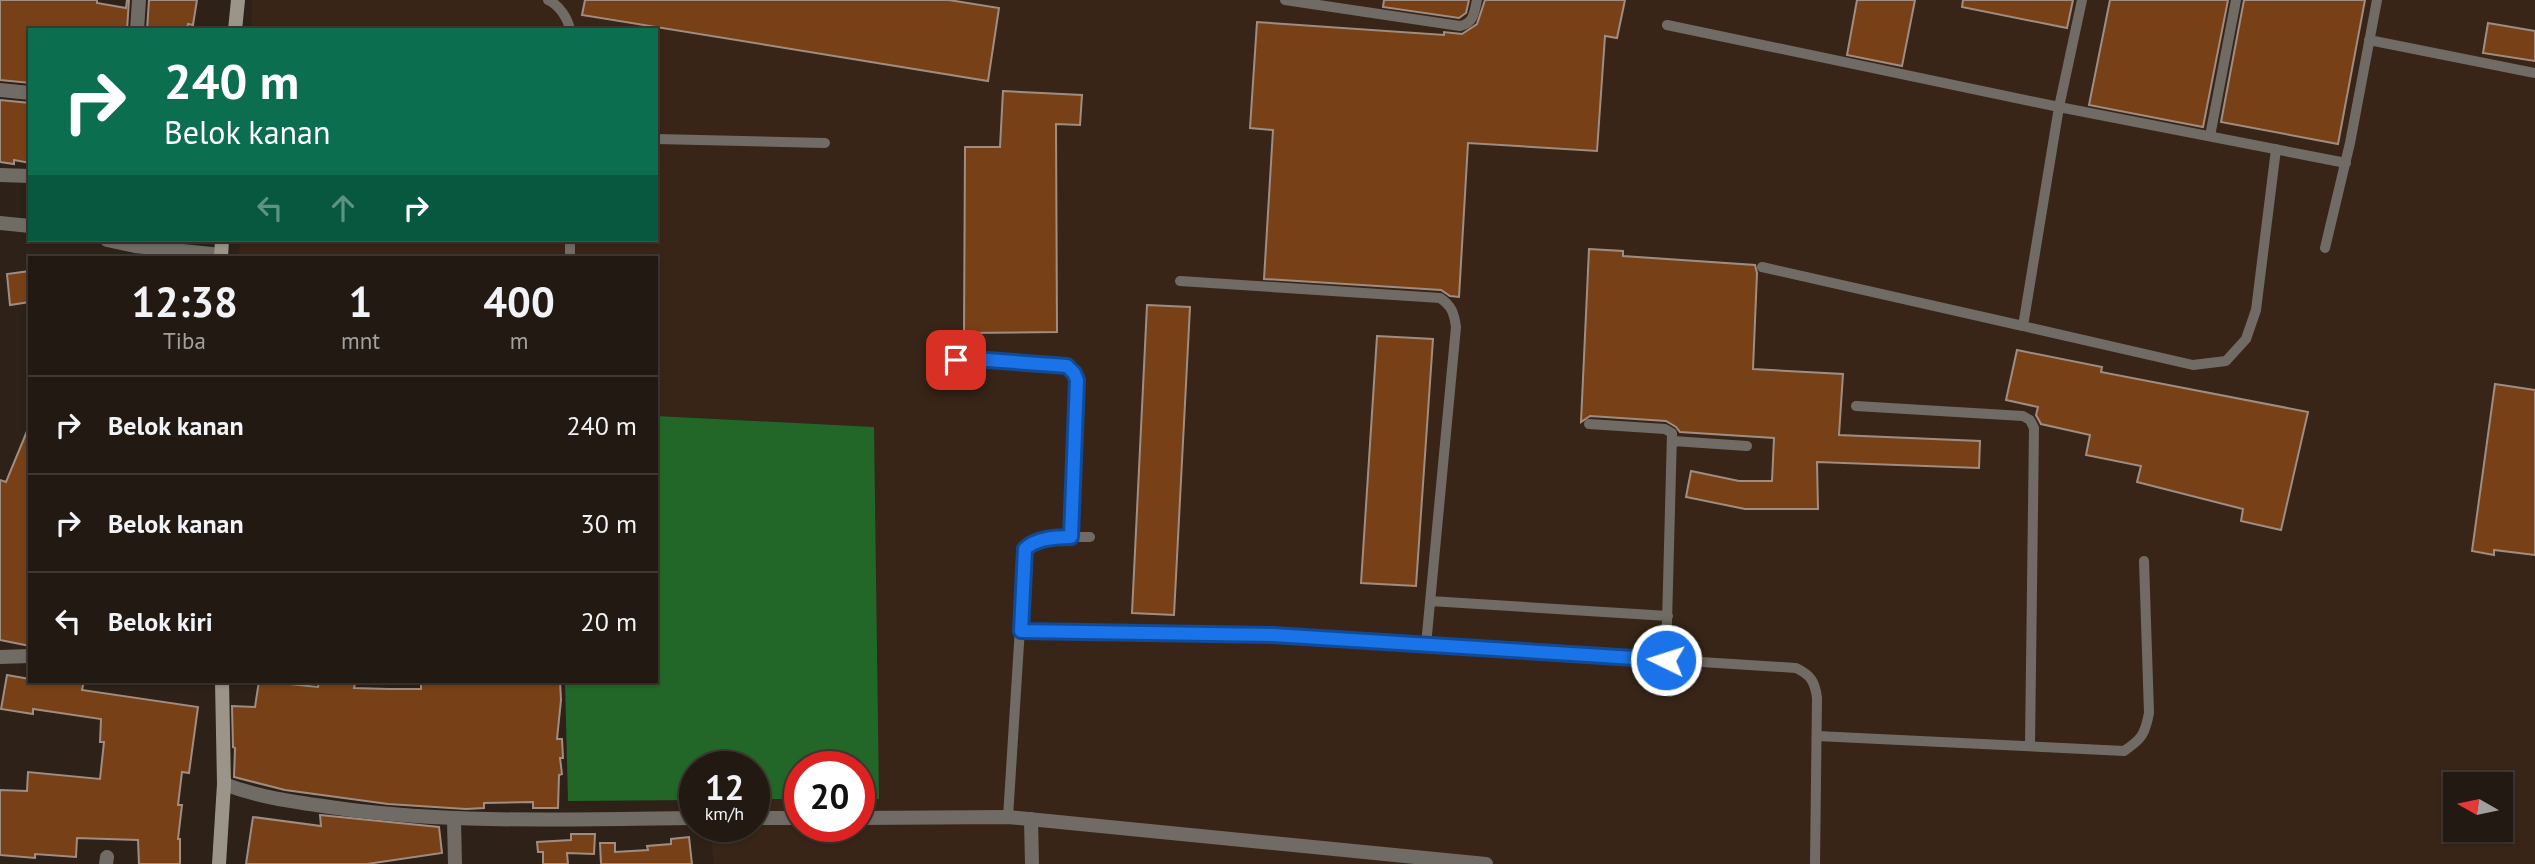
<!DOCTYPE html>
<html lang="id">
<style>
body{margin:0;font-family:"PT Sans",sans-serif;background:#2e2620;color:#f1f3f6;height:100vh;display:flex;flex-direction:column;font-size:26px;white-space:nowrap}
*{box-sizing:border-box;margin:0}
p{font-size:23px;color:#a2a09f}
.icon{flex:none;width:38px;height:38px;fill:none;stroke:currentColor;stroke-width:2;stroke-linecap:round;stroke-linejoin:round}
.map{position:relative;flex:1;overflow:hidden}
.sheet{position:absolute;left:28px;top:256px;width:630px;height:427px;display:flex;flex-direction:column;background:#221912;border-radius:0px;box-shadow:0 2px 5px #0004,0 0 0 2px #3f3832}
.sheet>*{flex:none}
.banner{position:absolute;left:28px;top:28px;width:630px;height:214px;border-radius:0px;box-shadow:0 2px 5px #0004,0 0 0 2px #3f3832;background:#0b6e4f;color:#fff;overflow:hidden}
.needle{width:46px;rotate:279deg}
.buttons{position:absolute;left:2443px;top:772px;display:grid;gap:14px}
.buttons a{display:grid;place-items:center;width:70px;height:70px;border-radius:0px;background:#221912;box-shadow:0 2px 5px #0004,0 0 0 2px #3f3832;font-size:35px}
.speed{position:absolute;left:679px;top:751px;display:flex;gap:14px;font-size:35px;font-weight:700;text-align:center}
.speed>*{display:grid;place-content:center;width:91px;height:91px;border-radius:50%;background:#221912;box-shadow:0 2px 5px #0004,0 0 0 2px #3f3832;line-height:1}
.speed small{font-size:18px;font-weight:400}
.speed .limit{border:10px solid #d22;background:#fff;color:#111}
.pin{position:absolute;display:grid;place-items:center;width:60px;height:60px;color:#fff;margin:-30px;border-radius:14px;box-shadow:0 4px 10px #0006}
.me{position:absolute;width:77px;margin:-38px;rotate:274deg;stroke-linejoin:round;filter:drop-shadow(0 0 5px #0008)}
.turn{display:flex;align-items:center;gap:24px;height:147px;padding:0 21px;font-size:32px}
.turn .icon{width:91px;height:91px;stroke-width:2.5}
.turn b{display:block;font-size:49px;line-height:60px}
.lanes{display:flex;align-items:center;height:66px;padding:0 21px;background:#0003;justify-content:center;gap:35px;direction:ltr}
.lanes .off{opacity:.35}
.eta{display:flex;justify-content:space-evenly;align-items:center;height:119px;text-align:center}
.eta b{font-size:42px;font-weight:700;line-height:49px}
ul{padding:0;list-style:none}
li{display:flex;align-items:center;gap:21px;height:98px;padding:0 21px;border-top:2px solid #3f3832}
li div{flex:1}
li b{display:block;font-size:26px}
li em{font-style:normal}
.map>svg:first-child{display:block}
</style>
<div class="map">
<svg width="2535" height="864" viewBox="0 0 2535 864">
<rect width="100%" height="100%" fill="#2e2118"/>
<!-- built -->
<path fill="#382518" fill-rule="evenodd" d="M252,0H2535V864H714L710,826H754V799H800V826H859V799L878,798L873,427L656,416V257H239L240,240H656V30H251ZM2455,784H2501V830H2455Z"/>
<!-- forest -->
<path fill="#226728" d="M656,416L874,427L879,799H859V766H800V799H754V766H695V800L568,801L565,681H656Z"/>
<!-- building -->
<path fill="#784016" stroke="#9f8d83" stroke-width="2" d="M0,0H97V3L126,8L127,0H129L127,30L96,27V30H30V83L0,80Z
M149,0H197L193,25L188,24L187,30H147Z
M585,0H949L999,8L988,81L582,15Z
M1384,0H1469L1466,13L1459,18L1383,7Z
M1485,0H1625L1617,38L1605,36L1597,151L1468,143L1459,297L1450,296L1441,290L1264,279L1273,130L1250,128L1257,22L1444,35V32L1462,34L1477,24Z
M1857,0H1915L1902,66L1847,55Z
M1963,0H2073L2067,28L1962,7Z
M2110,0H2228L2203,127L2089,105Z
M2244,0H2365L2338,144L2221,122Z
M2488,23L2535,31V61L2483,53Z
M1003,91L1082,95L1080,125L1056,124L1057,332L964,333L965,147H1000Z
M0,100L30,103V163L14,160V164L0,162Z
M1589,249L1623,251V256L1755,265L1757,273L1753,369L1843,374L1839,435L1980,441L1979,468L1817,462L1818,509H1745L1686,497L1691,471L1739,481H1772L1774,438L1680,432L1676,427L1666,421L1590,416L1581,422Z
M30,271V302L10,305L7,274Z
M1147,305L1190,307L1174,615L1132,613Z
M1377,336L1433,339L1416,586L1361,583Z
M2017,350L2102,367L2101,372L2308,412L2281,530L2241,521L2243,509L2137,482L2141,466L2086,455L2090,435L2041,424L2036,415L2038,407L2006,400Z
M2495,384L2535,390V555L2494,550V555L2472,551Z
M30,424V646L0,640V480L6,482Z
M7,675L30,679V681H84L82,690L198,707L189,773L182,772L178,805H182L178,839H180V864H139L138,840L77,838L76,857L35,854V858L0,855V790L27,791L28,772L100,779L104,742H100L101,719L33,709V714L1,709Z
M259,681L318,687L319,681H338V683L355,684L354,688L389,689H421V681L466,684V681H560L561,700L557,739H562L563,758H560L562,774L559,775L558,808H533V802L484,803V808L466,809L388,804L285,790L234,777L235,748L233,747L232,706L255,707Z
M320,815L439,827L442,853L367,864H246L253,817L321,826Z
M571,834H595L594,854L567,853L568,864H543V852H538L537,842L571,840Z
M689,837L692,864H601L600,843H615V852L648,850L647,846L671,844V839Z"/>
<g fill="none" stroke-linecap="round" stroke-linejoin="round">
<!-- service -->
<path stroke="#706c65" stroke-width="10" d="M548,0C559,5 568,18 570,30
M1285,0L1460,26C1474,23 1474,13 1477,0
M1667,25L2059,107L2346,163
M2369,40L2535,73
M2210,136L2236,0
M656,139L825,143
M2325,248L2350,143L2377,0
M570,257V240
M1762,267L2023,326L2059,107L2082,0
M1180,281L1440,298C1452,306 1454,313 1456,327L1426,645
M2023,326L2193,365L2226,361L2246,339L2256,310L2276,149
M956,360C974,359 1054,360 1067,367C1073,370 1075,375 1077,380L1071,537
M1856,406L2023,416L2030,420L2034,428L2030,746
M1589,424L1665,429L1672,433L1666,660
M1673,441L1747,446
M1430,601L1668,616
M1021,631L1273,635L1796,668C1811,675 1815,682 1817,698L1815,864
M1817,736L2124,751C2142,739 2145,734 2149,713L2144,561
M1008,817L1025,549C1040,534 1069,537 1090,537"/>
<!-- minor -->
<path stroke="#706c65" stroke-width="14" d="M137,30L139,0
M0,90L30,93
M0,175L30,176
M0,223L30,226
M107,240L135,246L221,255
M0,657L30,656
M1031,819L1032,864
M454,820L455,864
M106,864L107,857"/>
<!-- tertiary -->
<path stroke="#706c65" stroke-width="14" d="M224,784C263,799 302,803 344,809C460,824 577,819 695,818
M754,818H800
M859,818L1008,817L1486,864"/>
<!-- secondary -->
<path stroke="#9b9589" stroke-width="14" d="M235,30L238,0
M221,257L222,240
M219,864L224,784L222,681"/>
</g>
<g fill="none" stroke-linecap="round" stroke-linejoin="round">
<defs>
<path id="route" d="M956,360L974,359L1067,366L1074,373L1077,380L1071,537C1056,537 1036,538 1025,549L1021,631L1273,635L1666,660"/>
</defs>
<!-- route casing -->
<use href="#route" stroke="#114b97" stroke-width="18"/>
<!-- route -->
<use href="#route" stroke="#1a73e8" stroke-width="12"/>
</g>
</svg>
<div class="buttons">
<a><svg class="needle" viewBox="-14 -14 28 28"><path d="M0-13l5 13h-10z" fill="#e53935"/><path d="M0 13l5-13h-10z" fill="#a2a09f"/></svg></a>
</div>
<div class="speed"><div>12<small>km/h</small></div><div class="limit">20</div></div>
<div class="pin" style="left:956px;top:360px;background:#d93025"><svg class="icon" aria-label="arrive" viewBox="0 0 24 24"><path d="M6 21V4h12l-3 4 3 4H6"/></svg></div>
<svg class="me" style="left:1666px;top:660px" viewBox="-20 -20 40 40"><circle r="17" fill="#1a73e8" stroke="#fff" stroke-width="3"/><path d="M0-11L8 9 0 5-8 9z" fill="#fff"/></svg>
<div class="banner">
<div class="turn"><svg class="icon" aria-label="right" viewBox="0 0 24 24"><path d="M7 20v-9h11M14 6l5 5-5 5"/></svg><div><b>240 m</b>Belok kanan</div></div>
<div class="lanes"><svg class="icon off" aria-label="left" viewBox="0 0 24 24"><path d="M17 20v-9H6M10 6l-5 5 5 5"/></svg><svg class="icon off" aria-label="ahead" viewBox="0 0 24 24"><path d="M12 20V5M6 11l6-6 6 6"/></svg><svg class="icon" aria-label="right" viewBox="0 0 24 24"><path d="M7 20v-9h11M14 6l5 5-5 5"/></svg></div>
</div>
<section class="sheet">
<div class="eta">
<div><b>12:38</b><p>Tiba</p></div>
<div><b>1</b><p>mnt</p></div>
<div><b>400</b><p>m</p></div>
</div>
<ul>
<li><svg class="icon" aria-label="right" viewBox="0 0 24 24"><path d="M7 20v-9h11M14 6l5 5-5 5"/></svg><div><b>Belok kanan</b></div><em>240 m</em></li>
<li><svg class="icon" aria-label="right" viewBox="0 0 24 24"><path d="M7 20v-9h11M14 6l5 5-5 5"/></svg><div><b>Belok kanan</b></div><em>30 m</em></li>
<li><svg class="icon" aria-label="left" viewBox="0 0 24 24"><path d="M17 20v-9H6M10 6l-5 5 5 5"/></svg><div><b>Belok kiri</b></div><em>20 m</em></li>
</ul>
</section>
</div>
